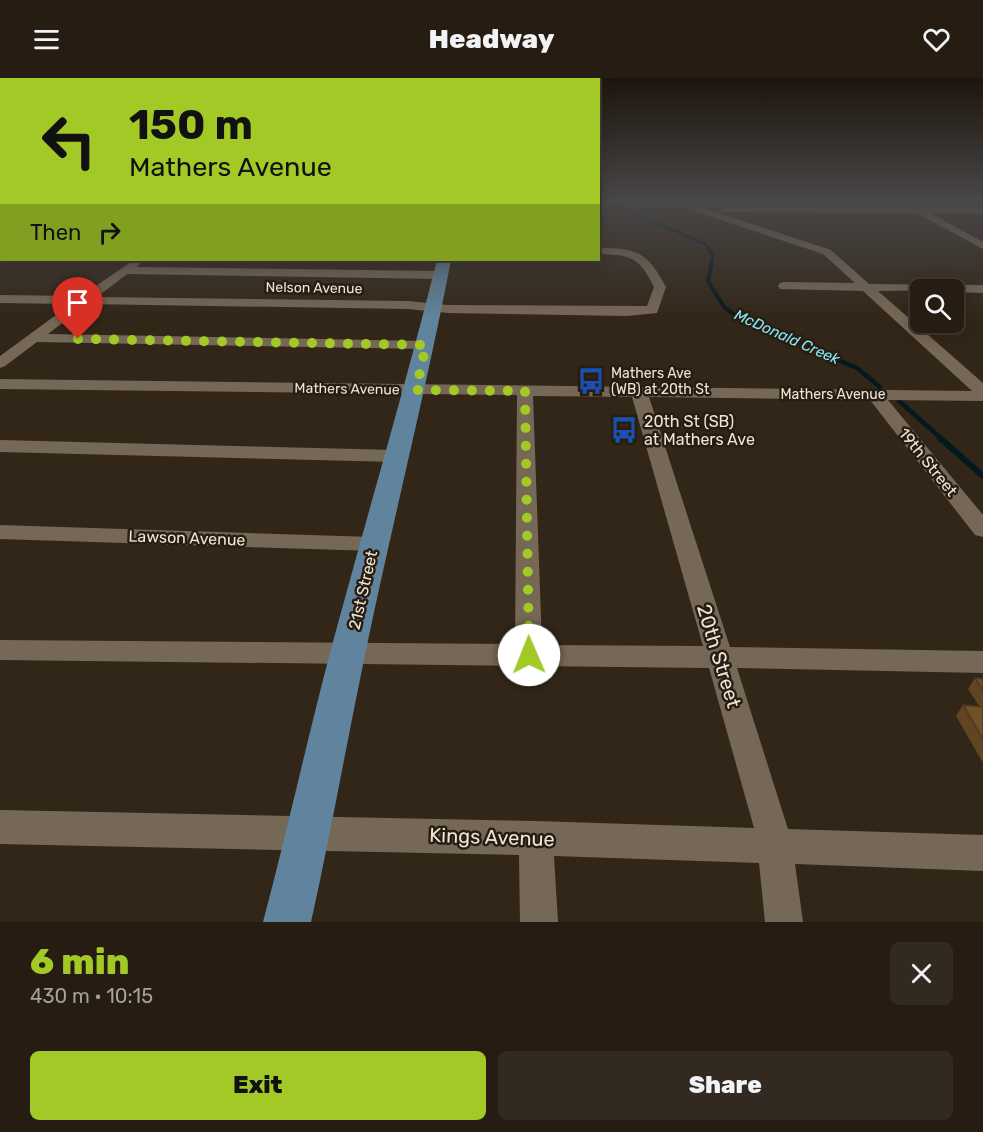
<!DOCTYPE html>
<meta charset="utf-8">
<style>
body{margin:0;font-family:Rubik,sans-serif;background:#322920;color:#f1f3f6;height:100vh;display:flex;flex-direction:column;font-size:22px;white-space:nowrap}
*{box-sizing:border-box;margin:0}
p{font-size:20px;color:#a4a19f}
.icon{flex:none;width:33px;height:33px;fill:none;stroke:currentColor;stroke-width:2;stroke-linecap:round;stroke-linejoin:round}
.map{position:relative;height:844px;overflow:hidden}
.details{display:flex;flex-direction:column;background:#261c12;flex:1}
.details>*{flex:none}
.banner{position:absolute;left:0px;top:0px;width:600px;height:183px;box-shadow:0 3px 15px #0003,0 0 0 2px #423a32;background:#a3c927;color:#111;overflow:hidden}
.buttons{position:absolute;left:910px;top:201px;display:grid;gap:12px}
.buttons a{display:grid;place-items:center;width:54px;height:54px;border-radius:9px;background:#261c12;box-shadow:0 3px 15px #0003,0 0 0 2px #423a32;font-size:30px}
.pin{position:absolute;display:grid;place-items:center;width:51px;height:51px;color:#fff;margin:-62px -26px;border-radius:50% 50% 50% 0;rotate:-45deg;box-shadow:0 0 6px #0007}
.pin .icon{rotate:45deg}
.me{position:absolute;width:66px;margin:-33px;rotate:359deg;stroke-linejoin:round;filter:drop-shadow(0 0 4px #0008)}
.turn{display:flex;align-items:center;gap:21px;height:126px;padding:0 30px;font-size:27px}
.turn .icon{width:78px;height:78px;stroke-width:2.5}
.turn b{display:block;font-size:42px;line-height:51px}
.then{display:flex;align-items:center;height:57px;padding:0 30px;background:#0003;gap:12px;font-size:22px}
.round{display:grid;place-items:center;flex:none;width:63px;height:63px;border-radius:9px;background:#322920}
.summary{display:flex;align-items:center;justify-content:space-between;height:102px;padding:0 30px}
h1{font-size:36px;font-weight:800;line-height:45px;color:#a3c927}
.primary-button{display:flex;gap:12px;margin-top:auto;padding:12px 30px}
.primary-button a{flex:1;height:69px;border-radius:9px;background:#a3c927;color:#111;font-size:24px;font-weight:800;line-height:69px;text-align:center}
.primary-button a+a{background:#322920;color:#f1f3f6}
header{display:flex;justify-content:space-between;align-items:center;height:78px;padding:0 30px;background:#261c12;font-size:27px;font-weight:800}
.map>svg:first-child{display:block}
</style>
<header><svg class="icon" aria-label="menu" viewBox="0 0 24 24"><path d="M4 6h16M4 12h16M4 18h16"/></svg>Headway<svg class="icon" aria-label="heart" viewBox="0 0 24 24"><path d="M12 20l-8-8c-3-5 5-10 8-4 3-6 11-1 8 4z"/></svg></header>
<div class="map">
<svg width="983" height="844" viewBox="0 0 983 844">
<rect width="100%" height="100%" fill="#322618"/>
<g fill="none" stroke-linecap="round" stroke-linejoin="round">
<!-- stream-far3 -->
<path stroke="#04191d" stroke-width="3" d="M604,123L705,166L713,177L711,185"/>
<!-- stream-far2 -->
<path stroke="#04191d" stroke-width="4" d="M712,184L708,203L724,229L739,240L793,263"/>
<!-- stream-far1 -->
<path stroke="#04191d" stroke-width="4.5" d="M789,261L857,290L880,309
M899,323L942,361"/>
<!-- stream -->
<path stroke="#04191d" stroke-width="6" d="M940,360L983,398"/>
<!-- minor -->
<path fill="#766857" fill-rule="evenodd" d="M685,123H695L703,130L831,172L869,206L983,207V215L954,214V212L878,213L983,305V323L888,322L983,437V459L975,457L870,322L649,319L730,569L983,573V595L737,590L788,751L983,757V793L795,786L803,844H765L759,785L554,778L558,844H520L519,777L0,766V732L536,743L754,750L709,590L0,582V562L515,566L517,317L0,311V301L972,313L863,213L780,211L778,208L780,205L784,204L855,205L823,176L697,134ZM533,318L632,319L703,568L542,567Z
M723,129H983V135H930L983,164V171L917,135L720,134V130Z
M0,146H2V153H0Z
M598,170C638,170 647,174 666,209L657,235L627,238L448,235L408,231L87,226L48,256L426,263L433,267L426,271L37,264L5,288L0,290V278L71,226L0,225V217L81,218L134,182L140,185L137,189L441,193L447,197L441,201L127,196L97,219L408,223L448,227L647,228L654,209C639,179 632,177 598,176Z
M0,362L396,372L403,374L406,378L403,382L396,384L0,374Z
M0,447L374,459L382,461L385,466L382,471L374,473L0,461Z"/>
<!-- major -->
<path fill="#61849e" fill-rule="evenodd" d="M437,182H451C426,313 393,442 366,572C347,663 331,754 311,844H263C287,754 307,662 331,571C366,441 404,313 437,182Z"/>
</g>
<!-- wall -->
<path fill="#604522" d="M975,600L983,601V685L956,638L963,627L979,628L968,611Z"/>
<!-- building -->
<path fill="#705028" stroke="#4e381c" stroke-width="1.5" d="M975,600L983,601V612Z
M963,627L983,629V661Z"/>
<!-- sky -->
<linearGradient id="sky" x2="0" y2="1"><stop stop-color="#1c150d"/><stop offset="0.51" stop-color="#494748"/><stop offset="1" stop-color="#494748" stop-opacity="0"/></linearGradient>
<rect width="983" height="241" fill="url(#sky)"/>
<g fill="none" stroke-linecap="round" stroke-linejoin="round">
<!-- route -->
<path stroke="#a3c927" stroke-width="10" stroke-dasharray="0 18" d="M78,261L426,267L416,312L525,313L529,577"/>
</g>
<!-- icons -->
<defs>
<symbol id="bus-bare" viewBox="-9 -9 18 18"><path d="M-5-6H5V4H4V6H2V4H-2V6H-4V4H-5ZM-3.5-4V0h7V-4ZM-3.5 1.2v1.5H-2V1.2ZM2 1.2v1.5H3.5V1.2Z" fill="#1a4fb4" stroke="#281d0e" stroke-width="2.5" paint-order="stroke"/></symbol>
</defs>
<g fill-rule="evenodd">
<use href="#bus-bare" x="572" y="284" width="38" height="38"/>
<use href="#bus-bare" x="605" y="333" width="38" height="38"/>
</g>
<g text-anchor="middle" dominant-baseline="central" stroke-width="5" stroke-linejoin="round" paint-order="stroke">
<!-- far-street labels -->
<g font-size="14" fill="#ede5dc" stroke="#281d0e">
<text transform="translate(314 210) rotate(1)">Nelson Avenue</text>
<text transform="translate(347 311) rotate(1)">Mathers Avenue</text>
<text x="833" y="316">Mathers Avenue</text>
</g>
<!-- far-poi labels -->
<g font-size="14" fill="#ede5dc" stroke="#281d0e" text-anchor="start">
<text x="611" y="295">Mathers Ave<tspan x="611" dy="16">(WB) at 20th St</tspan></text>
</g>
<!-- far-water labels -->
<g font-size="15" font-style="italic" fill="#82e9fe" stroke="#281d0e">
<text transform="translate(787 259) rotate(24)">McDonald Creek</text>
</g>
<!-- poi labels -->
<g font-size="16" fill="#ede5dc" stroke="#281d0e" text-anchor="start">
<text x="644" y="343">20th St (SB)<tspan x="644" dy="18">at Mathers Ave</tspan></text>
</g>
<!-- street labels -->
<g font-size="16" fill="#ede5dc" stroke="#281d0e">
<text transform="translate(928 384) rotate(51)">19th Street</text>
<text transform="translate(187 460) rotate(2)">Lawson Avenue</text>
<text transform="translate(363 512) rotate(-77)">21st Street</text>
</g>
<!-- near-street labels -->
<g font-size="20" fill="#ede5dc" stroke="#281d0e">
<text transform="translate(719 578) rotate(73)">20th Street</text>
<text transform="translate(492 759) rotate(2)">Kings Avenue</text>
</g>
</g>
</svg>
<div class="buttons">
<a><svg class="icon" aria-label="search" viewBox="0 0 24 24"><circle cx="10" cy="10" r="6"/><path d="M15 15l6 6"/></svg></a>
</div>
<div class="pin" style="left:78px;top:261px;background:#d93025"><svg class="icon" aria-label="arrive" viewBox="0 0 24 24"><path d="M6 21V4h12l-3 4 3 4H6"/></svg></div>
<svg class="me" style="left:529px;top:577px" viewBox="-20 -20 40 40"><circle r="19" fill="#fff"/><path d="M0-13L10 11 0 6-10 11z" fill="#a3c927"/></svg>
<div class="banner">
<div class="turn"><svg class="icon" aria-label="left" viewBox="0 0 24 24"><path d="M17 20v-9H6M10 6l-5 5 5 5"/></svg><div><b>150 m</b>Mathers Avenue</div></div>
<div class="then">Then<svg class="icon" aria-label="right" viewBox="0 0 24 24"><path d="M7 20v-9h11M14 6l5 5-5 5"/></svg></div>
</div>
</div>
<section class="details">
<div class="summary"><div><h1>6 min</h1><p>430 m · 10:15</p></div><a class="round"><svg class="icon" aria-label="close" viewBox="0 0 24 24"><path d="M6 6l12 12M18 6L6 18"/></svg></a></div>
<div class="primary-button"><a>Exit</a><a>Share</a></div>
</section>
